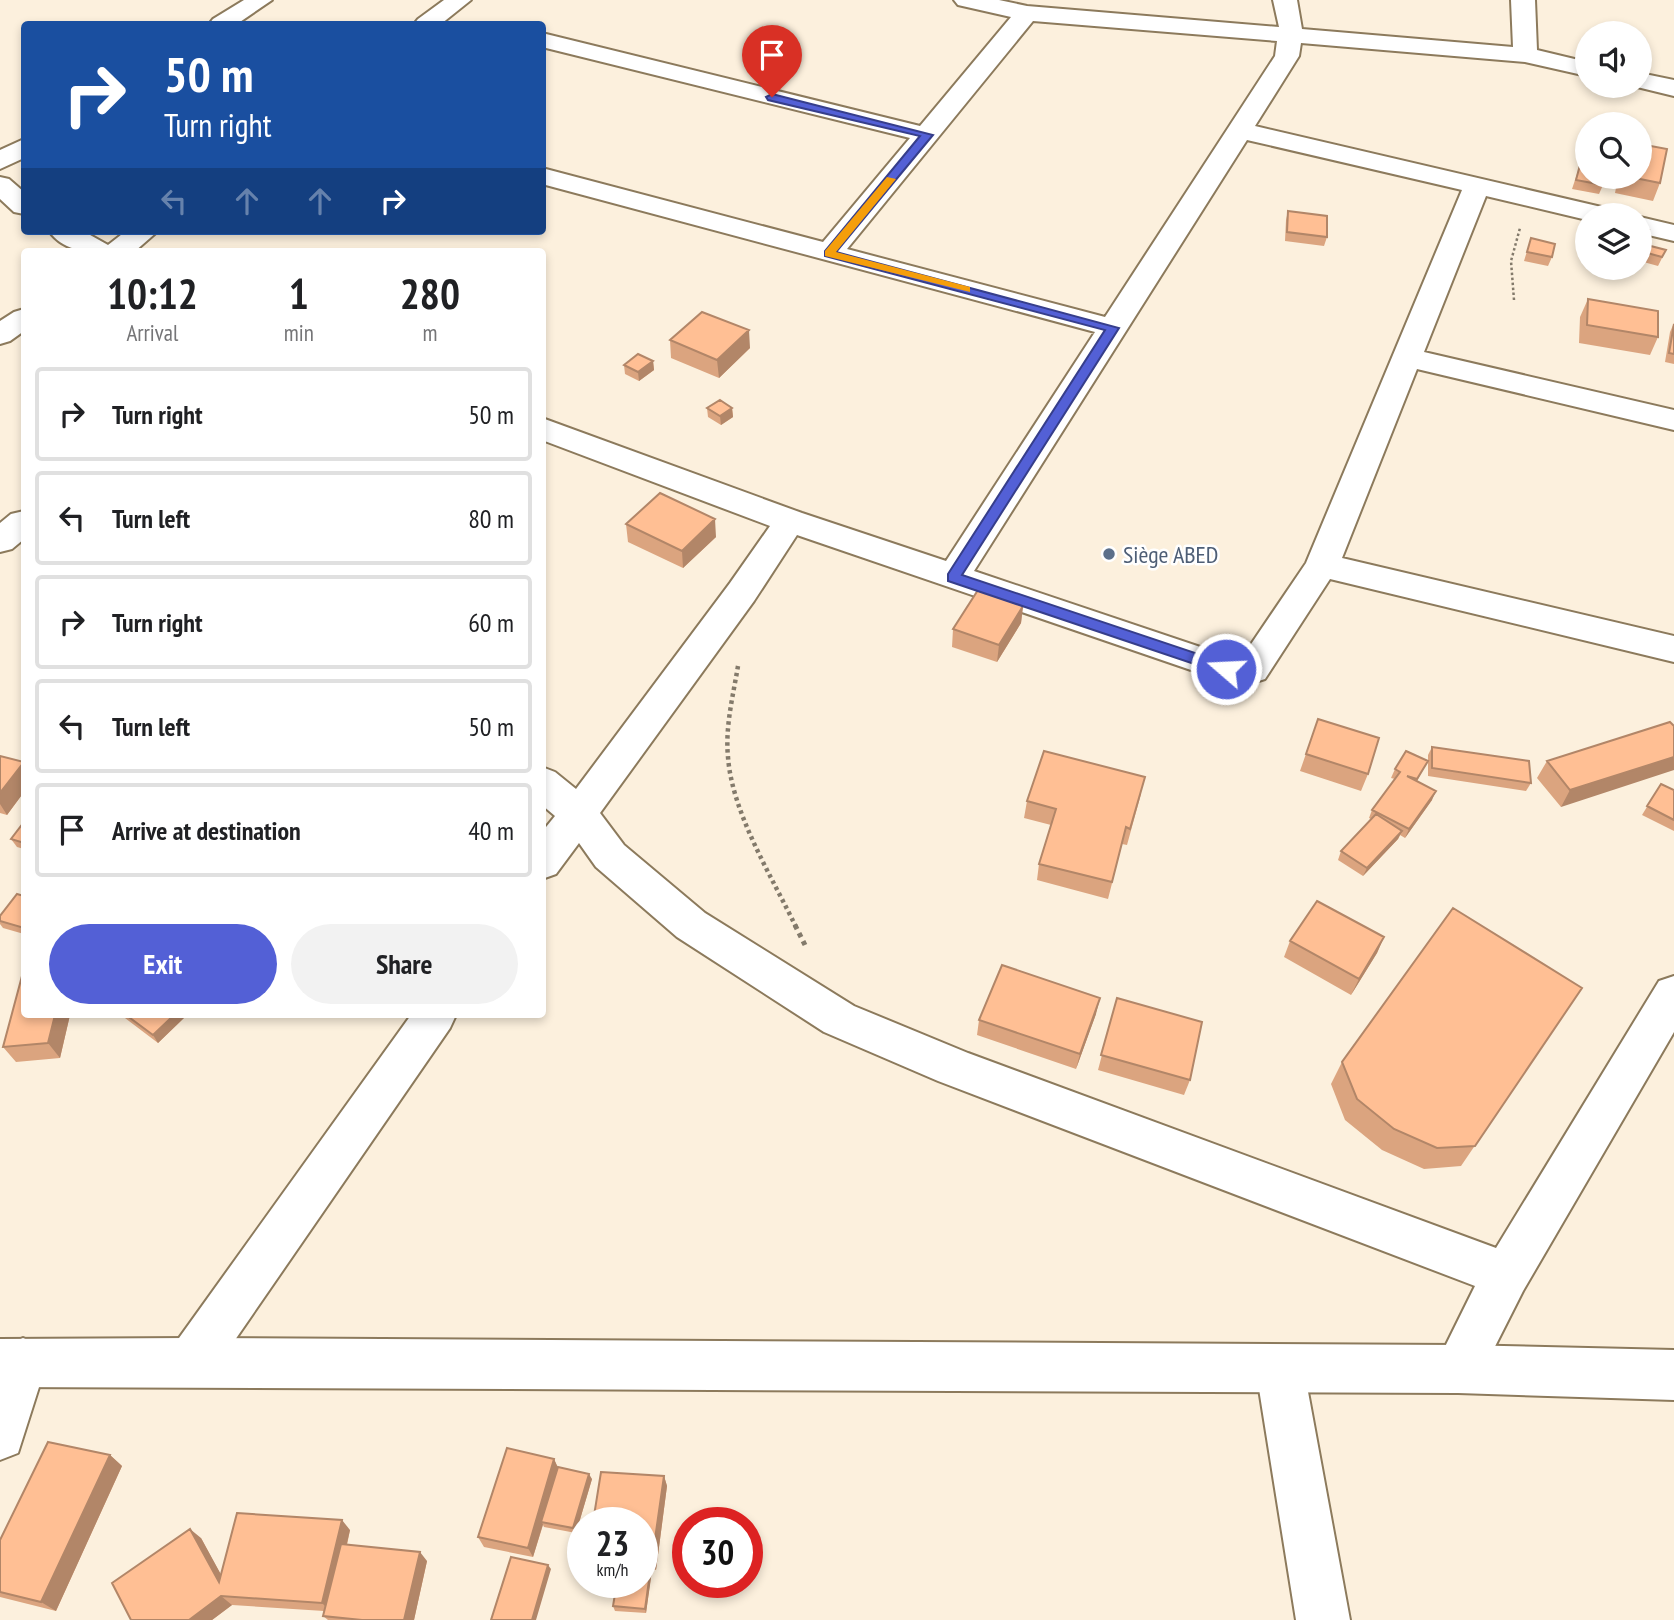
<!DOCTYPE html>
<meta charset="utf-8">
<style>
body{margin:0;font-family:"PT Sans Narrow",sans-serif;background:#f2f2f2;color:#202124;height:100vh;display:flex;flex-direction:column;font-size:26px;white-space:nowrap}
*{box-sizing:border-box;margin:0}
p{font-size:23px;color:#757577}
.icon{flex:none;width:38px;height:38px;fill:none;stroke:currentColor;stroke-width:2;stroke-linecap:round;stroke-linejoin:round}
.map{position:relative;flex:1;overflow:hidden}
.details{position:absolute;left:21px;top:248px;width:525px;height:770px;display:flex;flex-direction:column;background:#fff;border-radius:7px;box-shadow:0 4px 10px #0003}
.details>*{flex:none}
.banner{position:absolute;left:21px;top:21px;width:525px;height:214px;border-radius:7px;box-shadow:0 4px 10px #0003;background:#1a4fa0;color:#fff;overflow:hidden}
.tools{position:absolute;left:1575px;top:21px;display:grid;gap:14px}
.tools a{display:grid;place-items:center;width:77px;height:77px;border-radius:50%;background:#fff;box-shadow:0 4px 10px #0003;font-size:35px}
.speed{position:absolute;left:567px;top:1507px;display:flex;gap:14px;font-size:35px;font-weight:700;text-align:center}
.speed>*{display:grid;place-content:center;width:91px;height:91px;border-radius:50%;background:#fff;box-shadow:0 4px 10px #0003;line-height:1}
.speed small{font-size:18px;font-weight:400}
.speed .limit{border:10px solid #d22;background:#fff;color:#111}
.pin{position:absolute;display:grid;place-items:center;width:60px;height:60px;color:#fff;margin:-72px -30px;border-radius:50% 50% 50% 0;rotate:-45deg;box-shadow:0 0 7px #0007}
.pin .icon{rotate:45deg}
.me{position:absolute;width:77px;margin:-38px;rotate:289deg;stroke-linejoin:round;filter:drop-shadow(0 0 5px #0008)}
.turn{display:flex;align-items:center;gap:24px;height:147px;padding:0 28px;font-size:32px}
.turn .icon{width:91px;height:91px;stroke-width:2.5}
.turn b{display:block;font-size:49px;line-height:60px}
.lanes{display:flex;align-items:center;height:66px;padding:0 28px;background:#0003;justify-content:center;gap:35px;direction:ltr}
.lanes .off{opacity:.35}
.eta{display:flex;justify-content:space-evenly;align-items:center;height:119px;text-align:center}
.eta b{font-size:42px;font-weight:700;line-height:49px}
.button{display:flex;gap:14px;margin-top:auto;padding:14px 28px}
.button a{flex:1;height:80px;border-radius:42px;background:#5360d6;color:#fff;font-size:28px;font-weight:700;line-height:80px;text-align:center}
.button a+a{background:#f2f2f2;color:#202124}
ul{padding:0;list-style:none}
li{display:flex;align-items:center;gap:21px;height:94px;margin:0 14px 10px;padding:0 14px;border:4px solid #e0e0e0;border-radius:7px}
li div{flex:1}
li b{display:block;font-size:26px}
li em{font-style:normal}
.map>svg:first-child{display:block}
</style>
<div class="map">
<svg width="1674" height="1620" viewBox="0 0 1674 1620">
<rect width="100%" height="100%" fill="#fcf0dd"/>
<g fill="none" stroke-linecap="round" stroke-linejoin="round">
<defs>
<path id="minor" d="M244,0H272L237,24H209L213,19Z
M444,0H471L441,24H414L418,19Z
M954,0H999L1027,6L1279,27L1273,0H1297L1302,29L1513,47L1511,0H1535L1537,50L1587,62V76L1525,62L1301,43L1299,56L1255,126L1610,209L1614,215H1587V220L1486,196L1424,352L1674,410V430L1417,369L1342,558L1674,636V662L1330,579L1265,679L1252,683L1226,682L797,535L754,601L600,813L624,845L705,913L854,1006L968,1053L1496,1248L1659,981L1674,976V1032L1523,1291L1475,1386L1458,1393L1441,1386L1434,1369L1475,1286L938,1081L824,1032L677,937L596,867L579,843L556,874L542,879V832L555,816L542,805V767L555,772L576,789L730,583L770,526L542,440V418L802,513L946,561L1095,332L542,184V168L823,242L910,138L542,47V33L920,126L1011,17L958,5ZM1033,21L1277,41L1275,56L1105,317L847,249ZM1247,140L1462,190L1306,563L1243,656H1227L974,571Z
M1640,73L1674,80V96L1633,86H1640Z
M24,139V158L0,169V150Z
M0,177L9,179L24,192V214L14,212L0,199Z
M1640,217L1674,225V241L1640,233Z
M49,231H83L108,245L126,231H158L134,252C105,252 68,258 49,231Z
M24,309V331L10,341L0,344V321L14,312Z
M24,511V539L12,549L0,552V523L11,514Z
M411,1015H456L450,1028L208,1379L191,1386L174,1379L167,1362L174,1345Z
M23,1338L40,1345L47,1362L18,1453L0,1460V1359L6,1345Z
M1280,1346L1297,1353L1304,1370L1350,1620H1296L1256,1370L1263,1353Z"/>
<path id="tertiary" d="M191,1338L1458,1345L1674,1350V1400L1458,1393L0,1387V1339Z"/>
</defs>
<!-- minor casing -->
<use href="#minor" stroke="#8c7a5c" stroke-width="4"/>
<!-- tertiary casing -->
<use href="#tertiary" stroke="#8c7a5c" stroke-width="4"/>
<!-- path-far2 -->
<path stroke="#837a6b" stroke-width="2.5" stroke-dasharray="2.5 2.5" stroke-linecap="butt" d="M1514,300L1511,261L1520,228"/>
<!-- path-far1 -->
<path stroke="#837a6b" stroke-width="4.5" stroke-dasharray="3.5 3.5" stroke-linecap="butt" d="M738,666C733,696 725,727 728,757C732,813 772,877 796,927"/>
<!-- path -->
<path stroke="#837a6b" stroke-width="5" stroke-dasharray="4.5 4.5" stroke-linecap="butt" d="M795,925L805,945"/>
<!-- minor -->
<use href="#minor" fill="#fff" fill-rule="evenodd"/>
<!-- tertiary -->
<use href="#tertiary" fill="#fff" fill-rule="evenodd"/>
</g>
<!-- wall -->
<path fill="#dba47f" d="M1580,165L1603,185L1599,194L1572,189Z
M1618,177H1640L1660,183L1653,201L1615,193Z
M1288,211L1327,237L1324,246L1285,241L1286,220Z
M1640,227L1643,244L1666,250L1658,266L1640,261Z
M1531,238L1552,257L1548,266L1524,261Z
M1588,299L1658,337L1650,355L1579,343L1580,317Z
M1674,323V364L1665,362L1670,332Z
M670,340L750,348L719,378L671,358Z
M653,361L654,370L639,381L625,374L624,365Z
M707,408H732L733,417L721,425L708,417Z
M626,524L716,537L683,568L628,542Z
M1023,606L1021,623L997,662L952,647L953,629Z
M1318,719L1368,774L1361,791L1300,771Z
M1670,722L1561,807L1537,778L1547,761Z
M1432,747L1531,783L1526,791L1428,776V755Z
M0,756L24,762V792L7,815L0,813Z
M1428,761L1417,781L1432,800L1405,838L1400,835L1398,839L1363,876L1338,860L1341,851L1371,819L1369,818L1372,810L1395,779L1391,778L1395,769Z
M1661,784L1674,790V831L1642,815Z
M1141,794L1127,845L1122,844L1108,899L1037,880L1039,864L1051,825L1024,818L1027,801Z
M24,822V849L17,847L11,839Z
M24,896V934L3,928L0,924V916Z
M1384,937L1377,953L1351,995L1284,957L1290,941Z
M1582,988L1461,1166L1424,1169L1382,1150L1345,1120L1331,1084L1342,1062Z
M1117,998L1190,1080L1184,1095L1098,1070Z
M1096,1014L1076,1069L977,1035L979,1020Z
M24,1015H70L60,1058L16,1062L3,1047Z
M121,1015H184L185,1017L158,1043Z
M110,1455L122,1466L56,1611L0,1597V1540Z
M554,1459L558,1468L592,1479L576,1533L544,1527L543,1525L533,1557L484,1547L478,1537Z
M664,1476L667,1486L656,1570L652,1569L646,1613L615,1611L613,1606L642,1582V1522Z
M350,1530L347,1545L427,1561L414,1620H328L323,1616L324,1611L232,1605L212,1620L201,1538L221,1575Z"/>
<!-- shaded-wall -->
<path fill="#b28668" d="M749,330L750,348L719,378L717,360Z
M653,361L654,370L639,381L638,372Z
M732,408L733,417L721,425L720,416Z
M715,519L716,537L683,568L682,551Z
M1023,606L1021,623L997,662L999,645Z
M1674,757V770L1561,807L1570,790Z
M24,762V792L7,815L0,804V793Z
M1436,791L1432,800L1405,838L1409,829Z
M1402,831L1398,839L1363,876L1367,868Z
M1384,937L1377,953L1351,995L1359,979Z
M1100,998L1096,1014L1076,1069L1080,1054Z
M55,1015H70L60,1058L48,1043Z
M174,1015H184L185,1017L158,1043L153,1035Z
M110,1455L122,1466L56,1611L41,1602Z
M554,1459L559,1470L541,1522L543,1524L533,1557L528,1548Z
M589,1474L592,1479L576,1533L573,1528Z
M664,1476L667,1486L656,1570L652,1560Z
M342,1520L350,1530L331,1612L322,1603Z
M190,1529L201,1538L230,1591L219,1582Z
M420,1552L427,1561L414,1620H404Z
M548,1565L551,1569L536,1620H532Z
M651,1566L652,1571L646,1613L645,1609Z
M221,1596L232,1605L212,1620H189Z"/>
<!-- building -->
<path fill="#ffbf94" stroke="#b28668" stroke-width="2" d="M1640,144L1667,149L1660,183L1630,177H1640Z
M1580,165L1587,167V177H1605L1603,185L1576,180Z
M1288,211L1327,216V237L1287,232Z
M1640,227L1649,230L1643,244L1666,250L1662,257L1640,251Z
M1531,238L1555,244L1552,257L1527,252Z
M1588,299L1658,311V337L1587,325Z
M702,312L749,330L717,360L670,340Z
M1674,324V354L1669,353Z
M638,354L653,361L638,372L624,365Z
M720,400L732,408L720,416L707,408Z
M660,493L715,519L682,551L626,524Z
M978,590L1023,606L999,645L953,629Z
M1318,719L1379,738L1368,774L1306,754Z
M1670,722L1674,726V757L1570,790L1547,761Z
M1432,747L1529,761L1531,783L1432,768Z
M1044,751L1145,777L1130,829L1126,827L1112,882L1039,864L1056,809L1027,801Z
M1406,751L1428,761L1417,779L1407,776L1436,791L1409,829L1372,810L1400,772L1395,769Z
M0,756L24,762L0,793Z
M1661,784L1674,790V820L1647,806Z
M1376,814L1402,831L1367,868L1341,851Z
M24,822V843L11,839Z
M17,894L24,896V928L0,921V916Z
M1317,901L1384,937L1359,979L1290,941Z
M1453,908L1582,988L1475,1146L1437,1148L1394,1129L1357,1099L1342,1062Z
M1002,965L1100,998L1080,1054L979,1020Z
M22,976H24V1015H55L48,1043L3,1047Z
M1117,998L1202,1022L1190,1080L1101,1055Z
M126,1015H174L153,1035Z
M48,1442L110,1455L41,1602L0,1592V1540Z
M507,1448L554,1459L528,1548L478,1537Z
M558,1467L589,1474L573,1528L541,1522Z
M601,1472L664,1476L652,1560H642V1522H593Z
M237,1513L342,1520L322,1603L221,1596L189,1620H131L112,1583L190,1529L219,1582Z
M341,1544L420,1552L404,1620H362L323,1616Z
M511,1557L548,1565L532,1620H491Z
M642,1565L651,1566L645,1609L613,1606L617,1582H642Z"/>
<!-- route -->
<path fill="#5360d6" stroke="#363e8b" stroke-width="2" d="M772,94L933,135L836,252L1119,328L962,575L1231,665L1234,669L1231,673H1221L948,581V574L1105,330L825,256V251L920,136L768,100L766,97Z"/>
<!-- slow -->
<path fill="#f59e0b" d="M887,177L896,179L836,252L970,287V292L825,256V251Z"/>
<!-- markers -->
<circle fill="#5c6f8a" stroke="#fff" stroke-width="2.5" cx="1109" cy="554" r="7"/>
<g text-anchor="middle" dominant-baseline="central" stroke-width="5" stroke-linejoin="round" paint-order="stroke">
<!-- service labels -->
<g font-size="24" fill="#4e5e75" stroke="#fff" text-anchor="start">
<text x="1123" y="554">Siège ABED</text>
</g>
</g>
</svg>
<div class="tools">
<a><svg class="icon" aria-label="sound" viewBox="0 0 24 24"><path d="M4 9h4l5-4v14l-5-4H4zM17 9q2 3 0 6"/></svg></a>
<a><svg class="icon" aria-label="search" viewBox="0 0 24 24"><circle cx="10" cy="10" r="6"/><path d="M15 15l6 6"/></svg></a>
<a><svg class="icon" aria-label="layers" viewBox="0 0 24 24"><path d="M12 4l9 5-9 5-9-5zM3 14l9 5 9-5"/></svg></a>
</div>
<div class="speed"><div>23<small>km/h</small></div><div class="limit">30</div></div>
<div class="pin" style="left:772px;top:97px;background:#d93025"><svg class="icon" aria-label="arrive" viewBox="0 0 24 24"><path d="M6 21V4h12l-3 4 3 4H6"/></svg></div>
<svg class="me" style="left:1226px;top:669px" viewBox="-20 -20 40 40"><circle r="17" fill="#5360d6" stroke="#fff" stroke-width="3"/><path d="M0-11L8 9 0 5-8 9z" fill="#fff"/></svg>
<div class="banner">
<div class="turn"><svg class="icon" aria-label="right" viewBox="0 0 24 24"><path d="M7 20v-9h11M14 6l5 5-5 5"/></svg><div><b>50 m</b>Turn right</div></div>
<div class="lanes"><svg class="icon off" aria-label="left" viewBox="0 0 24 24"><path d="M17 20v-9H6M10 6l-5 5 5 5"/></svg><svg class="icon off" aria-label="ahead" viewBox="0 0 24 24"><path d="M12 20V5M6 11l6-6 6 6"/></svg><svg class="icon off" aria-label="ahead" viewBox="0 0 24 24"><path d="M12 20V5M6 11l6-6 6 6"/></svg><svg class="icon" aria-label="right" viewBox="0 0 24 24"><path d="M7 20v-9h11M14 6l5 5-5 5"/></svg></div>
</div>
<section class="details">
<div class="eta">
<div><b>10:12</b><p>Arrival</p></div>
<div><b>1</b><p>min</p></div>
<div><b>280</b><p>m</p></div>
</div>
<ul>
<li><svg class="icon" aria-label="right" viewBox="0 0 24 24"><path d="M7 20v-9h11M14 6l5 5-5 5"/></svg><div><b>Turn right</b></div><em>50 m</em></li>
<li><svg class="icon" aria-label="left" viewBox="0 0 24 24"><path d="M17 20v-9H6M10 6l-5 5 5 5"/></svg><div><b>Turn left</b></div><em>80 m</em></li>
<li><svg class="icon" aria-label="right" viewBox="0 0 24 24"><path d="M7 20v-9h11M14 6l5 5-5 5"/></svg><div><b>Turn right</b></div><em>60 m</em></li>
<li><svg class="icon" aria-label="left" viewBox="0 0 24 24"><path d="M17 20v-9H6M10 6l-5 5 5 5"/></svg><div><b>Turn left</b></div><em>50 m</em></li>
<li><svg class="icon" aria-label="arrive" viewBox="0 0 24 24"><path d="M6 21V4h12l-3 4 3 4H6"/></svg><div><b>Arrive at destination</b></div><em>40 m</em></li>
</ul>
<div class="button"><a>Exit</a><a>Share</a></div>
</section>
</div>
